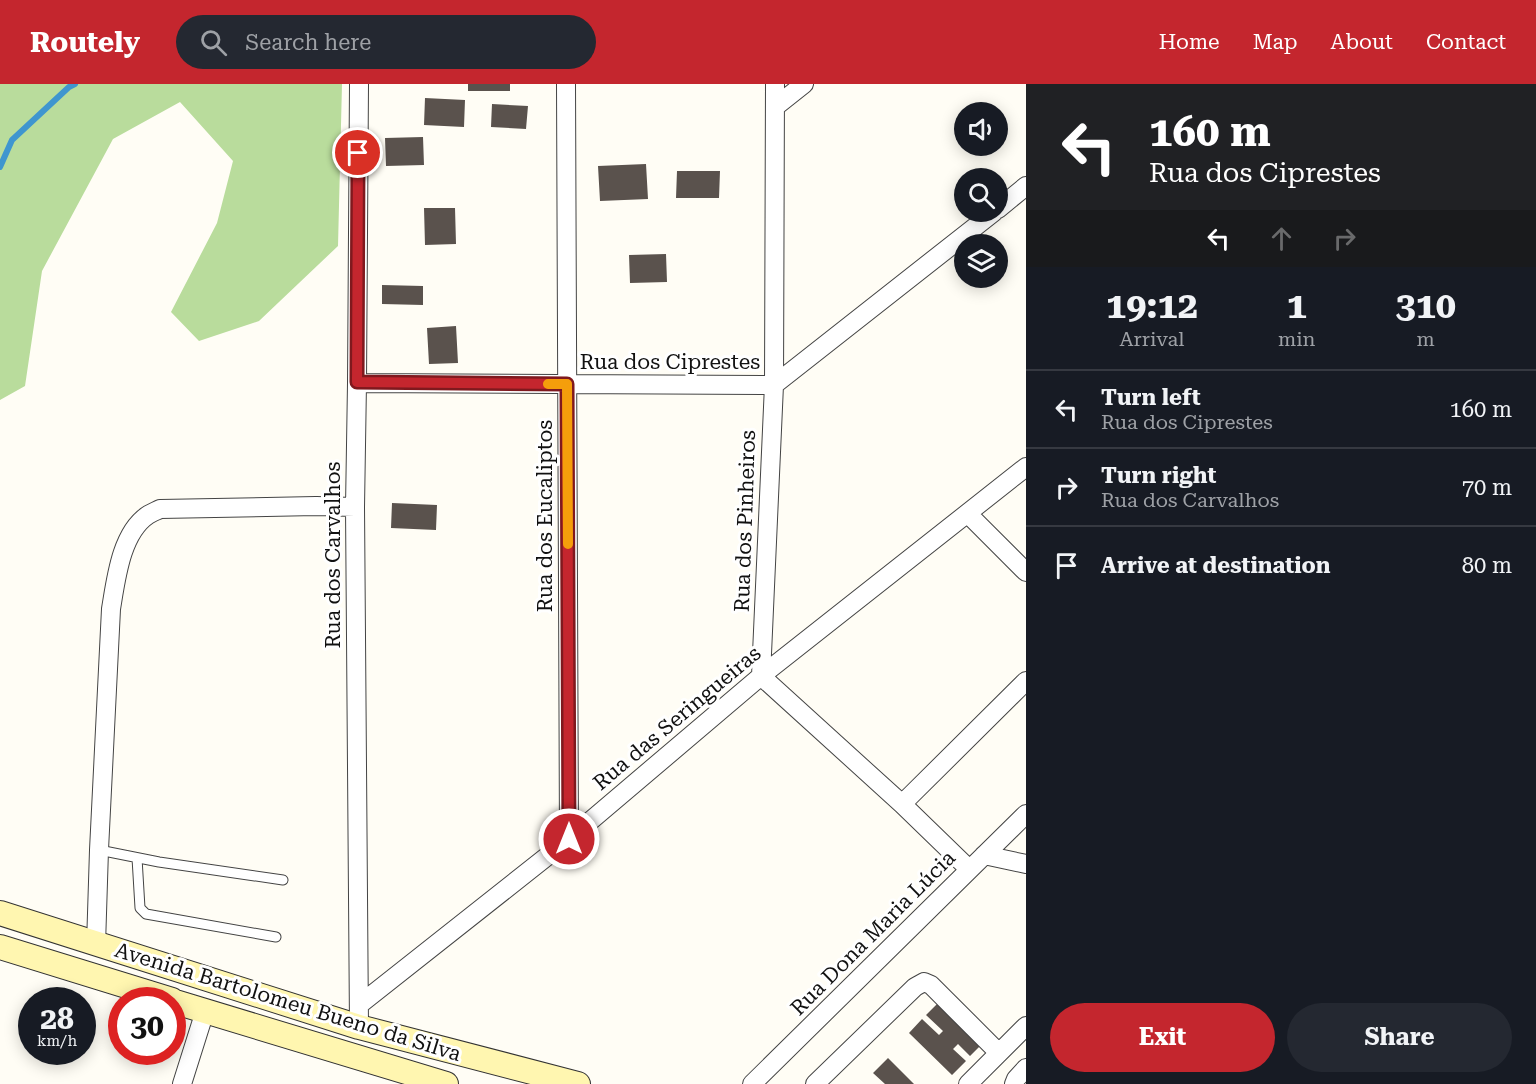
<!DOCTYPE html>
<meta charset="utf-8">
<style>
body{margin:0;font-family:"Roboto Serif",serif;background:#242831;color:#f1f3f6;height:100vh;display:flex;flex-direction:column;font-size:22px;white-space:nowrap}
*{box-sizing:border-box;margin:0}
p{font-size:20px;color:#9ea1a6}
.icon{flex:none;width:33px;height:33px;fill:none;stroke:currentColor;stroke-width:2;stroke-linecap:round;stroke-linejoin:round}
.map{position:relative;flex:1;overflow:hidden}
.side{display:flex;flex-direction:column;background:#171b24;width:510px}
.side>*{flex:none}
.top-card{background:#202124;color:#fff;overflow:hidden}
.buttons{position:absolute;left:954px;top:18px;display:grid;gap:12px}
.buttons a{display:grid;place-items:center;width:54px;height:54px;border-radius:50%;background:#171b24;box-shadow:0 3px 15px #0003;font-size:30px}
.speed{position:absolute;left:18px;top:903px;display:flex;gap:12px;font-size:30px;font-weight:700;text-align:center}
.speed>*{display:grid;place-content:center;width:78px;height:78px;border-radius:50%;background:#171b24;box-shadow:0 3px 15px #0003;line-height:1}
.speed small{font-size:15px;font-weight:400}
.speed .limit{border:9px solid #d22;background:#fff;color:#111}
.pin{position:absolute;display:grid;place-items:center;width:51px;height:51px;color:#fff;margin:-26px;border:3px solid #fff;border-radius:50%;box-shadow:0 2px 6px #0007}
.me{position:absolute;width:66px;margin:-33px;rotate:0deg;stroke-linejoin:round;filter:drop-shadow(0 0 4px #0008)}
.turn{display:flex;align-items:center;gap:21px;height:126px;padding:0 24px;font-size:27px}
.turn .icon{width:78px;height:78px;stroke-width:2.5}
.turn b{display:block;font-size:42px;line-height:51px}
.lanes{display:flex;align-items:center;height:57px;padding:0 24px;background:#0003;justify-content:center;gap:30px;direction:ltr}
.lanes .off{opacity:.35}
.eta{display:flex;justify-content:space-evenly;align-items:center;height:102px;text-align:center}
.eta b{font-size:36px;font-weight:700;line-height:42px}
.button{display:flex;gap:12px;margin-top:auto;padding:12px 24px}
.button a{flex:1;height:69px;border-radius:36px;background:#c4262e;color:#fff;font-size:24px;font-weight:700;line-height:69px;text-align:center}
.button a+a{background:#242831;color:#f1f3f6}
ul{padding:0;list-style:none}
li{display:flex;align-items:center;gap:18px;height:78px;padding:0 24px;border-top:2px solid #363941}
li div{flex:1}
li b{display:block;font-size:22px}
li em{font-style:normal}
header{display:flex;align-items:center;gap:36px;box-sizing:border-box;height:84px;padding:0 30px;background:#c4262e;color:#fff}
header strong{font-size:28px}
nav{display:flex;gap:33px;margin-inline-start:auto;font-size:21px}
.search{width:420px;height:54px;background:#242831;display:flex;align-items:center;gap:15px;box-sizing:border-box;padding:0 21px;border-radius:33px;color:#9ea1a6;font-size:22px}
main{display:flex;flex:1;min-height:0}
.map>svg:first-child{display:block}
</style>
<header>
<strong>Routely</strong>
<div class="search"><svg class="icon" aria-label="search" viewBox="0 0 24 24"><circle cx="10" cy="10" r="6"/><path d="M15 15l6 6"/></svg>Search here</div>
<nav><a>Home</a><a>Map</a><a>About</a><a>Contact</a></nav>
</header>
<main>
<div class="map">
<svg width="1026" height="1000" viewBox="0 0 1026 1000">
<rect width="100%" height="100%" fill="#fffdf5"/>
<!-- forest -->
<path fill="#b9dc9c" d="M0,0H342L338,162L259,237L199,257L171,228L217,139L233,77L180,18L113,55L42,187L25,302L0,316Z"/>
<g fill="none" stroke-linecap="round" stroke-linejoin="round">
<!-- stream -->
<path stroke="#3f96cf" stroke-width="6" d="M0,83L12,56L69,3L75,0"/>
</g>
<!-- building -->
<path fill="#5a524d" d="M468,0H510V7H468Z
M425,14L465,16L464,43L424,41Z
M492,20L528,22L526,45L491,43Z
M423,53L424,81L386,82L385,54Z
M646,80L648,115L600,117L598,82Z
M677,87H720L719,114H676Z
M424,124H455L456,160L425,161Z
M666,170L667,198L630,199L629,171Z
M382,201L423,202V221L382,220Z
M456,242L458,279L429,280L427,244Z
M392,419L437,421L436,446L391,444Z
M941,916L984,958L970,972L958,960L953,965L966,977L952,991L909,949L922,935L939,951L943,947L926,931Z
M888,974L914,1000H885L873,989Z"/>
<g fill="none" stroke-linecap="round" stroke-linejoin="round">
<defs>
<path id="lane" d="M99,766L159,778L283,796
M137,774L140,824L146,830L276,853"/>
<path id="street" d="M359,0L357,299L355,423L359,943
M566,0L569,755
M775,0L774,301L761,592L902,720L969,785
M775,23L804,0
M998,125L1026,102
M357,299L774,301L994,128
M968,430L1026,488
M902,720L1026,597
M984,771L1026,780
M96,861L99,766L111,525C116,495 121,449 148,431C151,429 156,427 160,425L316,422L355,423
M359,921L569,755L761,592L1026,383
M182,1000L205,927
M752,1000L1026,730
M815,1000L915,903L924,898L931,901L999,969
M968,1000L1026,942
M1014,1000L1016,995L1026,984"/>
<path id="secondary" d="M0,829L359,943L578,1000
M0,863L172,916
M172,917L446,1000"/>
</defs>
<!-- lane casing -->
<use href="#lane" stroke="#444" stroke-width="11"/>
<!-- street casing -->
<use href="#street" stroke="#444" stroke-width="20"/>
<!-- secondary casing -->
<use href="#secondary" stroke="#333" stroke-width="26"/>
<!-- lane -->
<use href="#lane" stroke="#fff" stroke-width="9"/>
<!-- street -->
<use href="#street" stroke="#fff" stroke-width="18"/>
<!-- secondary -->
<use href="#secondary" stroke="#fff6b0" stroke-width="24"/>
</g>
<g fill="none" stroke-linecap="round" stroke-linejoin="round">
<defs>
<path id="route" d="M358,69L357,298L567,300L569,755"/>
</defs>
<!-- route casing -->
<use href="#route" stroke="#7f191e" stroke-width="15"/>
<!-- route -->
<use href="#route" stroke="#c4262e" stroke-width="10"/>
<!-- slow -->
<path stroke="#f59e0b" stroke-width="10" d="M548,300H567L568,460"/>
</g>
<g text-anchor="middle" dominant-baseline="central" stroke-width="6" stroke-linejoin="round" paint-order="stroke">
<!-- street labels -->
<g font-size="21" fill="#111" stroke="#fff">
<text x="670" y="278">Rua dos Ciprestes</text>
<text transform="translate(545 432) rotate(-90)">Rua dos Eucaliptos</text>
<text transform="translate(745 437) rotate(-88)">Rua dos Pinheiros</text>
<text transform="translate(333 471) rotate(-90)">Rua dos Carvalhos</text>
<text transform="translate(677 634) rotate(-40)">Rua das Seringueiras</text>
<text transform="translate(873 849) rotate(-45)">Rua Dona Maria Lúcia</text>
<text transform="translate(288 918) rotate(17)">Avenida Bartolomeu Bueno da Silva</text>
</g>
</g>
</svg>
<div class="buttons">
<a><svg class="icon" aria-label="sound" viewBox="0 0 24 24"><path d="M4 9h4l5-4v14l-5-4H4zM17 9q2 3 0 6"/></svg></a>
<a><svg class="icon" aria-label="search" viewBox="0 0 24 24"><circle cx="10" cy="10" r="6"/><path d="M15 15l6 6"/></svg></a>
<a><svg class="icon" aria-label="layers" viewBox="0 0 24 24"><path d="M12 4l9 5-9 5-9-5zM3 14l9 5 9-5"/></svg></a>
</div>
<div class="speed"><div>28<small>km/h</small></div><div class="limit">30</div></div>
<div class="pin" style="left:358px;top:69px;background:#d93025"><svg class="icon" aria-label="arrive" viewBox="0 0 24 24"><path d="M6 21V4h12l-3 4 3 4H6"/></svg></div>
<svg class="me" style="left:569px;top:755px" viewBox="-20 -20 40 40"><circle r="17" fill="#c4262e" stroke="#fff" stroke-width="3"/><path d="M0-11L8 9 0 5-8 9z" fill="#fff"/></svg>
</div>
<section class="side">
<div class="top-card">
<div class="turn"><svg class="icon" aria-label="left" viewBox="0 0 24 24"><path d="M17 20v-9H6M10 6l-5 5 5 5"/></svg><div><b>160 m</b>Rua dos Ciprestes</div></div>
<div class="lanes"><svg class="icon" aria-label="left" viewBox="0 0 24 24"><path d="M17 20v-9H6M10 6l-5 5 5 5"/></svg><svg class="icon off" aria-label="ahead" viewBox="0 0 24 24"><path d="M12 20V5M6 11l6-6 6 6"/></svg><svg class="icon off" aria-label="right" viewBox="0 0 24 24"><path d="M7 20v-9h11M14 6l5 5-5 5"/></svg></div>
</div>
<div class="eta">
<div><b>19:12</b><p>Arrival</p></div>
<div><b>1</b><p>min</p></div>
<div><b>310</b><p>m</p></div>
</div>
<ul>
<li><svg class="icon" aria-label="left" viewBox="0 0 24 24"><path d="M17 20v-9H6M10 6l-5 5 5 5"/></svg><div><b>Turn left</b><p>Rua dos Ciprestes</p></div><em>160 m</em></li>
<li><svg class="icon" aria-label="right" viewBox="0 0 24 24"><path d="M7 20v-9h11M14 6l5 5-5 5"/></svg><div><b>Turn right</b><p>Rua dos Carvalhos</p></div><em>70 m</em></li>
<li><svg class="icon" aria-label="arrive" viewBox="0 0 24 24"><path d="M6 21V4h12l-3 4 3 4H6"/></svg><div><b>Arrive at destination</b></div><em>80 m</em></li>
</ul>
<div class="button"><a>Exit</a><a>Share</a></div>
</section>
</main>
